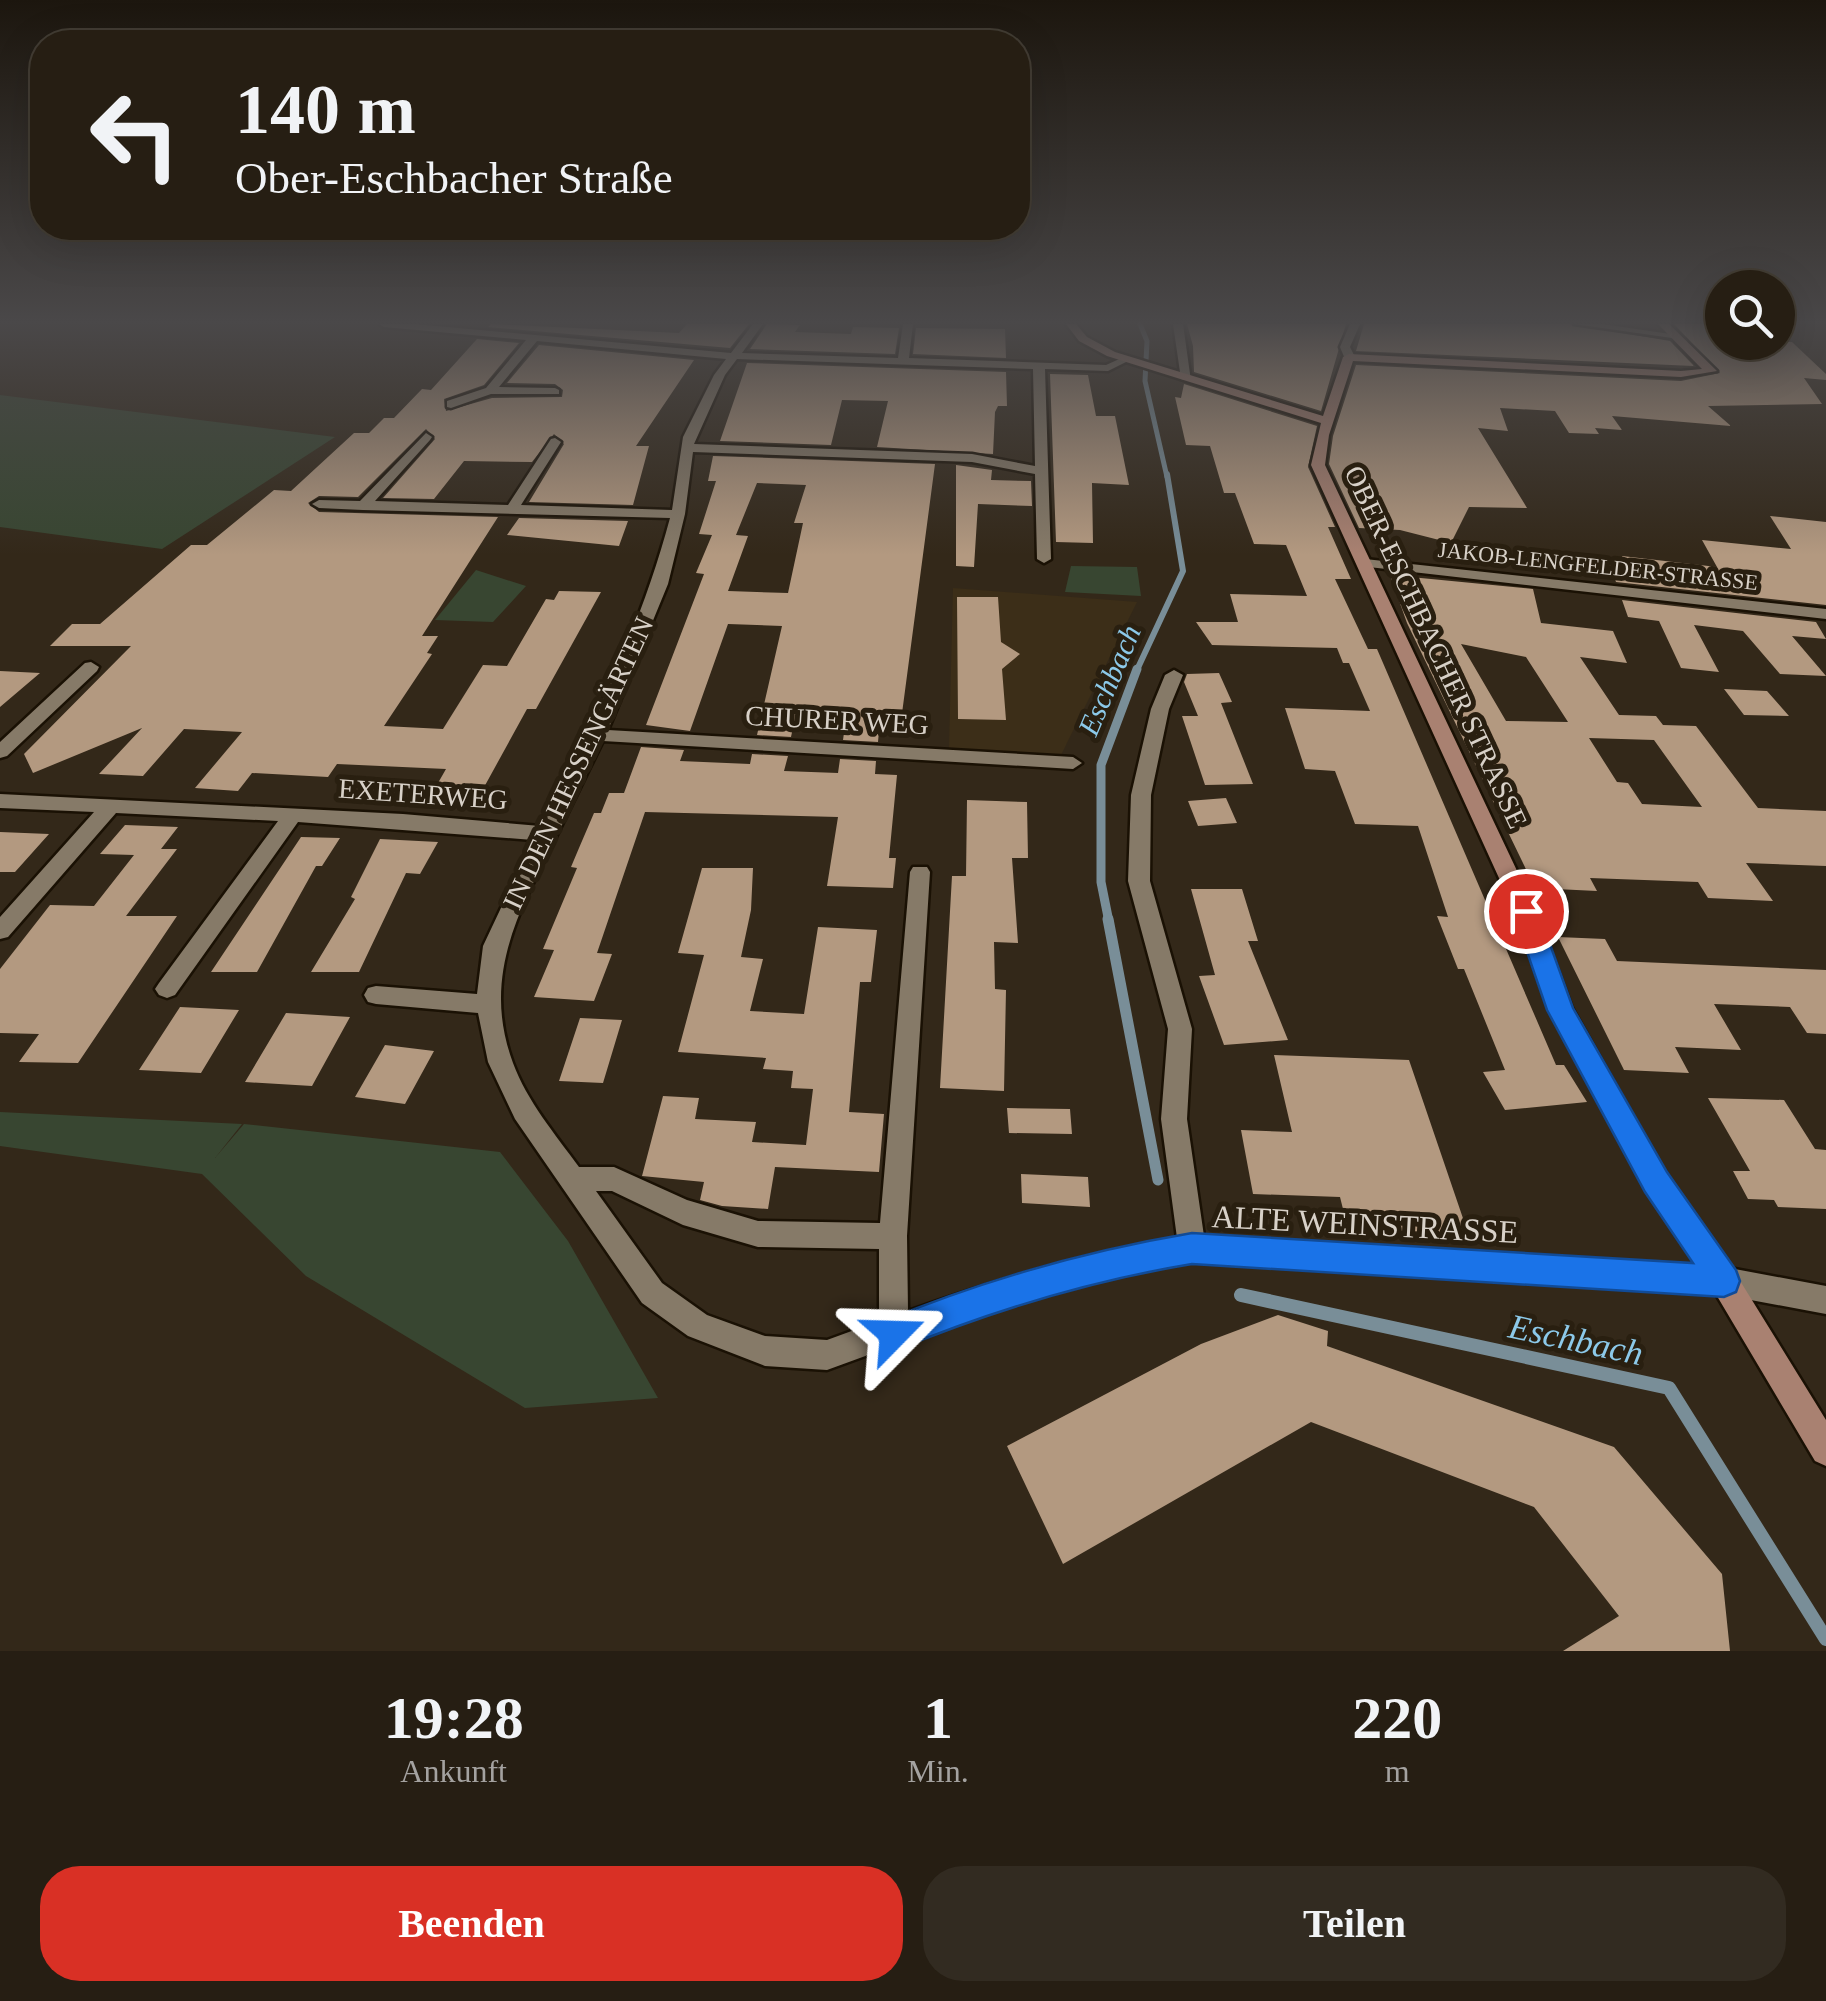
<!DOCTYPE html>
<html lang="de">
<meta charset="utf-8">
<style>
body{margin:0;font-family:Georgia,serif;background:#322b21;color:#f1f3f6;height:100vh;display:flex;flex-direction:column;font-size:38px;white-space:nowrap}
*{box-sizing:border-box;margin:0}
p{font-size:32px;color:#a4a2a0}
.icon{flex:none;width:55px;height:55px;fill:none;stroke:currentColor;stroke-width:2;stroke-linecap:round;stroke-linejoin:round}
.map{position:relative;height:1651px;overflow:hidden}
.drawer{display:flex;flex-direction:column;background:#261e13;flex:1}
.drawer>*{flex:none}
.guide{position:absolute;left:30px;top:30px;width:1000px;height:210px;border-radius:40px;box-shadow:0 10px 40px #0002,0 0 0 2px #423c33;background:#261e13;color:#f1f3f6;overflow:hidden}
.buttons{position:absolute;left:1705px;top:270px;display:grid;gap:20px}
.buttons a{display:grid;place-items:center;width:90px;height:90px;border-radius:50%;background:#261e13;box-shadow:0 10px 40px #0002,0 0 0 2px #423c33;font-size:50px}
.pin{position:absolute;display:grid;place-items:center;width:85px;height:85px;color:#fff;margin:-42px;border:5px solid #fff;border-radius:50%;box-shadow:0 2px 10px #0007}
.me{position:absolute;width:110px;margin:-55px;rotate:68deg;stroke-linejoin:round;filter:drop-shadow(0 0 8px #0008)}
.turn{display:flex;align-items:center;gap:35px;height:210px;padding:0 40px;font-size:45px}
.turn .icon{width:130px;height:130px;stroke-width:2.5}
.turn b{display:block;font-size:70px;line-height:85px}
.eta{display:flex;justify-content:space-evenly;align-items:center;height:170px;text-align:center}
.eta b{font-size:60px;font-weight:700;line-height:70px}
.cta{display:flex;gap:20px;margin-top:auto;padding:20px 40px}
.cta a{flex:1;height:115px;border-radius:40px;background:#d93025;color:#fff;font-size:40px;font-weight:700;line-height:115px;text-align:center}
.cta a+a{background:#322b21;color:#f1f3f6}
.map>svg:first-child{display:block}
</style>
<div class="map">
<svg width="1826" height="1651" viewBox="0 0 1826 1651">
<rect width="100%" height="100%" fill="#332819"/>
<!-- built -->
<path fill="#3c2e18" d="M953,588L1137,602L1061,755L949,748Z"/>
<!-- green -->
<path fill="#384631" d="M0,395L335,437L162,549L0,527Z
M1071,566L1137,567L1141,596L1065,592Z
M476,570L526,586L493,622L435,620Z
M0,1112L242,1124L215,1158L244,1124L500,1152L568,1241L658,1398L525,1408L306,1276L202,1174L0,1146Z"/>
<g fill="none" stroke-linecap="round" stroke-linejoin="round">
<!-- stream-far4 -->
<path stroke="#798e98" stroke-width="5" d="M1140,324L1147,341L1145,381L1167,477"/>
<!-- stream-far3 -->
<path stroke="#798e98" stroke-width="6" d="M1136,672L1183,571L1167,474"/>
<!-- stream-far2 -->
<path stroke="#798e98" stroke-width="9" d="M1109,922L1101,882V765L1137,669"/>
<!-- stream-far1 -->
<path stroke="#798e98" stroke-width="11" d="M1108,919L1158,1180"/>
<!-- stream -->
<path stroke="#798e98" stroke-width="14" d="M1241,1295L1669,1388L1826,1639"/>
</g>
<!-- building -->
<path fill="#b39980" fill-rule="evenodd" d="M491,324L679,333L687,324H749L730,348L488,327Z
M767,324L800,325L795,332L851,334L853,327L899,328L895,354L750,349Z
M1187,324H1346L1321,411L1194,372L1193,346Z
M1364,324H1570L1670,341L1694,366L1356,351Z
M1674,324H1705L1722,336V342H1792L1826,374V380L1804,378L1822,404L1708,406L1731,426L1612,416L1622,430L1595,428L1599,434L1569,433L1555,411L1500,408L1508,431L1478,428L1527,508L1469,507L1451,543L1400,530L1359,528L1329,464L1333,436L1356,365L1681,381L1720,373Z
M916,328L1005,329L1006,358L913,354Z
M477,339L519,343L484,385L444,399L446,411L492,398L562,397L563,390L555,384L507,383L539,345L694,360L636,446H649L633,505L529,502L564,444L554,434L532,462L464,461L434,499L383,498L435,439L426,429L358,497L319,496L308,503L319,512L498,517L422,636H438L427,653L432,654L384,726L443,729L483,665L507,666L546,599L554,600L559,591L601,592L536,709H527L477,800L430,797L446,769L337,764L328,777L252,773L238,791L195,788L242,732L184,729L143,776L99,774L142,728L33,773L24,754L131,646H50L72,624H100L191,545H207L274,490L291,491L354,433H369L384,418H394L422,389L431,390Z
M747,363L1006,372L1007,406H998L995,412L993,454L877,447L888,401L842,400L831,445L720,441Z
M1050,374L1088,375L1096,416H1115L1129,485L1092,483L1093,543L1056,542Z
M1184,384L1317,426L1308,467L1335,527H1328L1351,579H1335L1368,649H1377L1556,1065H1564L1587,1102L1505,1110L1483,1072L1505,1070L1464,969H1458L1437,916L1448,917L1418,826L1355,824L1335,771L1305,769L1285,708L1370,711L1349,663H1343L1337,648L1212,645L1196,622H1238L1230,594L1307,596L1286,545L1254,544L1235,493H1224L1210,446L1186,445L1175,397L1181,398Z
M713,456L935,464L901,721L880,720L878,742L843,740L846,719L795,718L791,737L757,735L782,626L728,624L690,731L646,725L704,574L696,573L712,535L699,534L716,481H708ZM757,483L806,485L794,523H803L788,593L728,591L748,536L736,535Z
M956,465L992,470L991,480L1031,481L1032,506L978,504L974,567L956,566Z
M1770,516L1826,522V605L1616,582L1612,571L1627,570L1622,556L1717,567L1702,540L1791,549Z
M519,518L628,521L619,546L507,535Z
M1390,575L1533,589L1541,623L1613,631L1627,663L1580,657L1619,715L1656,716L1663,725L1696,726L1758,808L1826,811V866L1746,863L1773,901L1708,898L1698,882L1590,878L1597,891L1535,888L1407,623ZM1461,644L1526,657L1568,722L1506,721ZM1589,738L1654,740L1702,807L1642,804L1628,783L1617,782Z
M957,597H998L1001,642L1020,654L1002,669L1006,720L958,719Z
M1622,600L1816,622L1826,639L1792,636L1826,676L1780,674L1743,631L1694,625L1719,672L1681,668L1659,621L1628,617Z
M0,671L40,673L0,707Z
M1219,673L1232,702L1221,703L1253,784L1205,785L1182,716H1198L1184,682L1187,674Z
M1724,689L1767,691L1789,716L1744,715Z
M641,747L684,750L680,761L750,764L752,754L788,756L784,771L838,773L840,759L876,761L875,774L897,775L889,858H896L893,888L827,886L838,817L645,812L597,953L612,954L594,1001L534,997L554,950L543,949L577,868L571,867L579,848L594,813H601L609,793H624Z
M1226,798L1237,823L1198,826L1188,801Z
M967,800L1027,802L1028,858H1012L1018,943L994,942L995,989L1006,990L1004,1091L940,1088L952,876H966Z
M125,825L178,827L161,849H177L126,916H177L78,1063L19,1062L39,1034L0,1033V969L50,905L94,906L134,855L100,854Z
M0,832L49,834L15,872H0Z
M301,837L340,838L322,866H316L257,972H211Z
M380,839L438,842L420,874L406,873L359,972H311L355,899L351,897Z
M702,868H753L751,910L741,957L763,959L750,1011L804,1014L818,927L877,930L871,982H860L849,1112L884,1114L879,1172L775,1167L768,1209L722,1206L700,1200L704,1182L642,1176L663,1096L699,1098L695,1119L756,1122L752,1142L806,1145L813,1089L791,1088L793,1071L763,1069L766,1058L678,1052L704,955L678,953Z
M1191,889H1242L1258,941H1248L1288,1040L1224,1045L1199,976L1215,975Z
M1558,937L1605,939L1617,961L1826,970V1034L1807,1033L1790,1007L1714,1004L1741,1050L1675,1047L1689,1073L1624,1070Z
M180,1007L239,1010L201,1073L139,1070Z
M286,1013L350,1017L312,1086L245,1082Z
M580,1018L622,1020L603,1083L559,1081Z
M385,1045L434,1051L405,1104L355,1097Z
M1274,1055L1409,1060L1468,1233L1348,1229L1340,1197L1253,1194L1241,1130L1292,1132Z
M1708,1098L1784,1100L1815,1149L1826,1150V1209L1778,1207L1774,1200L1748,1199L1733,1171H1750Z
M1007,1108L1070,1109L1072,1134L1009,1133Z
M1021,1174L1088,1177L1090,1207L1022,1203Z
M1278,1315L1328,1331L1327,1346L1614,1447L1722,1574L1730,1651H1563L1619,1616L1534,1507L1311,1422L1063,1564L1007,1446L1201,1344Z"/>
<g fill="none" stroke-linecap="round" stroke-linejoin="round">
<defs>
<path id="street" d="M379,324H414L731,353L753,324H763L742,353L898,358L903,324H913L909,358L1106,365L1126,356L1132,359L1108,371L1045,369L1051,559L1044,563L1037,559L1035,474L972,462L693,452L685,514L668,584L608,730L1073,757L1082,763L1073,769L603,741C587,773 571,807 556,837C519,911 481,977 513,1063C527,1101 555,1134 579,1167H614L687,1200L758,1221L880,1223L910,872L913,867H927L930,872L907,1236L908,1311C996,1280 1085,1253 1177,1238L1161,1119L1168,1029L1128,881L1131,795L1151,709L1165,675L1174,670L1183,675L1169,709L1151,795L1150,881L1192,1029L1187,1119L1204,1236L1724,1267L1826,1286V1314L1724,1295L1192,1262L1124,1274L982,1313L906,1341L894,1349L890,1347L827,1370L765,1366L688,1336L642,1303L515,1119L488,1062L478,1013L376,1004L368,1002L364,995L368,988L376,986L477,994L483,946L533,840L298,822L175,995L167,998L159,995L155,989L159,983L278,821L116,813L8,937L0,939V917L94,812L0,808V794L403,814L540,826C592,727 641,627 670,518L363,510L319,508L312,504L319,500L360,501L426,433L432,437L430,440L375,501L508,505L551,439L555,438L561,442L521,505L672,510L683,437L714,375L726,359L537,341L499,387L555,388L559,390V394H491L451,408L447,407V401L486,388L526,340L384,327ZM737,359L1033,369L1035,466L972,454L694,444L725,375ZM596,1191H612L683,1225L758,1247L879,1249V1321L827,1340L765,1336L707,1315L662,1283Z
M1173,324H1183L1191,381L1181,379Z
M1350,324H1360L1350,347L1355,357L1349,360L1345,359L1340,347Z
M1574,324H1602L1677,335L1672,338Z
M1365,559L1826,609V619L1360,566V560Z
M91,662L99,667L97,671L7,756L0,758V742L85,663Z"/>
<path id="secondary" d="M1066,324H1076L1087,337L1115,352L1323,416L1343,357L1349,354L1681,371L1702,369L1658,324H1669L1717,371L1681,377L1353,361L1329,435L1325,465L1536,911L1572,1008L1665,1173L1734,1271L1826,1420V1466L1815,1461L1714,1291L1647,1191L1549,1010L1514,911L1311,465L1321,423L1107,356L1079,341Z"/>
</defs>
<!-- street casing -->
<use href="#street" stroke="#1a1104" stroke-width="5"/>
<!-- secondary casing -->
<use href="#secondary" stroke="#1a1104" stroke-width="5"/>
<!-- street -->
<use href="#street" fill="#867a68" fill-rule="evenodd"/>
<!-- secondary -->
<use href="#secondary" fill="#a98171" fill-rule="evenodd"/>
</g>
<!-- sky -->
<linearGradient id="sky" x2="0" y2="1"><stop stop-color="#1c160e"/><stop offset="0.58" stop-color="#4a4849"/><stop offset="1" stop-color="#4a4849" stop-opacity="0"/></linearGradient>
<rect width="1826" height="555" fill="url(#sky)"/>
<!-- route -->
<path fill="#1a73e8" stroke="#114b97" stroke-width="2.5" d="M1526,902L1538,911L1573,1008L1667,1172L1736,1270L1740,1281L1736,1292L1724,1297L1192,1264C1089,1281 991,1311 894,1351L882,1346L877,1334L882,1322C983,1280 1085,1251 1192,1233L1693,1263L1645,1192L1547,1010L1513,911Z"/>
<g text-anchor="middle" dominant-baseline="central" stroke-width="10" stroke-linejoin="round" paint-order="stroke">
<!-- far-street labels -->
<g font-size="22" fill="#d8d1c8" stroke="#291f10">
<text transform="translate(1598 566) rotate(6)">JAKOB-LENGFELDER-STRASSE</text>
</g>
<!-- street labels -->
<g font-size="28" fill="#d8d1c8" stroke="#291f10">
<text transform="translate(1436 647) rotate(65)">OBER-ESCHBACHER STRASSE</text>
<text transform="translate(837 720) rotate(3)">CHURER WEG</text>
<text transform="translate(578 763) rotate(-65)">IN DEN HESSENGÄRTEN</text>
<text transform="translate(423 794) rotate(4)">EXETERWEG</text>
</g>
<!-- water labels -->
<g font-size="30" font-style="italic" fill="#8cc9e9" stroke="#291f10">
<text transform="translate(1109 680) rotate(-67)">Eschbach</text>
</g>
<!-- near-street labels -->
<g font-size="32" fill="#d8d1c8" stroke="#291f10">
<text transform="translate(1365 1224) rotate(3)">ALTE WEINSTRASSE</text>
</g>
<!-- near-water labels -->
<g font-size="35" font-style="italic" fill="#8cc9e9" stroke="#291f10">
<text transform="translate(1576 1340) rotate(12)">Eschbach</text>
</g>
</g>
</svg>
<div class="buttons">
<a><svg class="icon" aria-label="search" viewBox="0 0 24 24"><circle cx="10" cy="10" r="6"/><path d="M15 15l6 6"/></svg></a>
</div>
<div class="pin" style="left:1526px;top:911px;background:#d93025"><svg class="icon" aria-label="arrive" viewBox="0 0 24 24"><path d="M6 21V4h12l-3 4 3 4H6"/></svg></div>
<svg class="me" style="left:894px;top:1334px" viewBox="-20 -20 40 40"><path d="M0-17L14 15 0 8-14 15z" fill="#1a73e8" stroke="#fff" stroke-width="4"/></svg>
<div class="guide">
<div class="turn"><svg class="icon" aria-label="left" viewBox="0 0 24 24"><path d="M17 20v-9H6M10 6l-5 5 5 5"/></svg><div><b>140 m</b>Ober-Eschbacher Straße</div></div>
</div>
</div>
<section class="drawer">
<div class="eta">
<div><b>19:28</b><p>Ankunft</p></div>
<div><b>1</b><p>Min.</p></div>
<div><b>220</b><p>m</p></div>
</div>
<div class="cta"><a>Beenden</a><a>Teilen</a></div>
</section>
